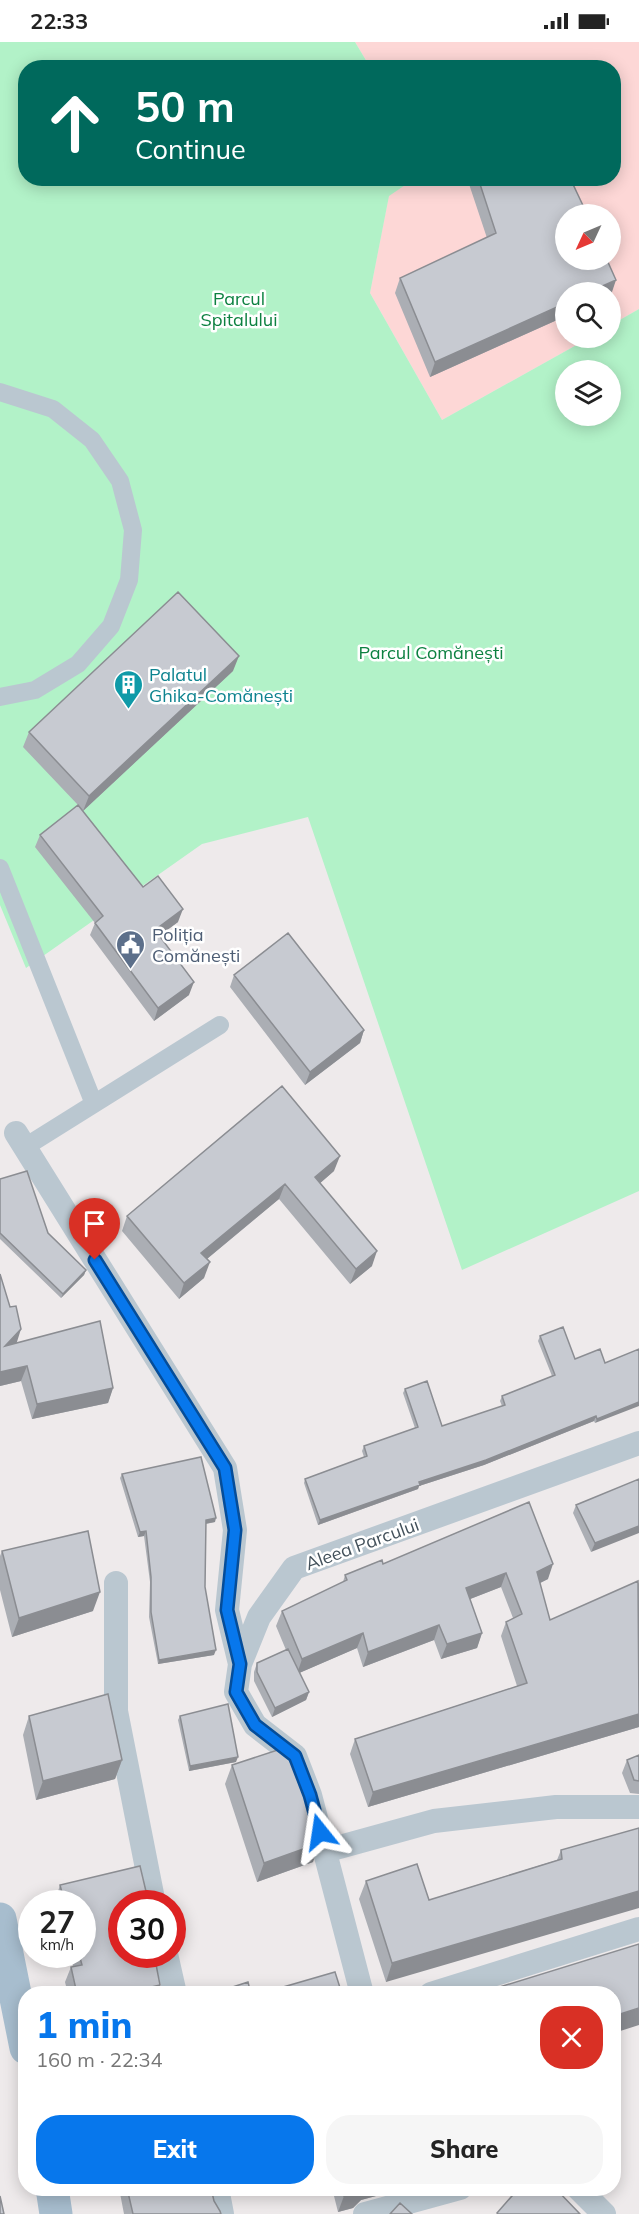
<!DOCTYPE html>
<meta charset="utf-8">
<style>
body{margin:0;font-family:Mulish,sans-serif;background:#f6f6f6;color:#222;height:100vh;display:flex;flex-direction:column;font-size:22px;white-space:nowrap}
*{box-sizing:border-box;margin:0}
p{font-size:20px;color:#767676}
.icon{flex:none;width:33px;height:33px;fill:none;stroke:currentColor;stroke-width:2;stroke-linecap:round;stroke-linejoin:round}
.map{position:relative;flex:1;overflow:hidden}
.panel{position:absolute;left:18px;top:1944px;width:603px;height:210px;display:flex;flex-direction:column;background:#fff;border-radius:24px;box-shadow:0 3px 15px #0003}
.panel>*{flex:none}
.guide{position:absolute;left:18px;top:18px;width:603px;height:126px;border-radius:24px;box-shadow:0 3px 15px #0003;background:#00695c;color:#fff;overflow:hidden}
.needle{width:39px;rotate:226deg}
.fabs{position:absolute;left:555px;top:162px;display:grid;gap:12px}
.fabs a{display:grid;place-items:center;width:66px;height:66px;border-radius:50%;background:#fff;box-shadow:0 3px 15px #0003;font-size:30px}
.speed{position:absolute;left:18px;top:1848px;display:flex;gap:12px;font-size:30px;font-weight:700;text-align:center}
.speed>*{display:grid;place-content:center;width:78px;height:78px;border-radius:50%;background:#fff;box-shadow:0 3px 15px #0003;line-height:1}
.speed small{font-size:15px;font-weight:400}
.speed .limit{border:9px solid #d22;background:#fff;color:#111}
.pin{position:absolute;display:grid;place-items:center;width:51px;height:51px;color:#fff;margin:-62px -26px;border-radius:50% 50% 50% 0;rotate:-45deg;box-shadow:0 0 6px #0007}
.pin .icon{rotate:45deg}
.me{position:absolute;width:66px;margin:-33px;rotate:345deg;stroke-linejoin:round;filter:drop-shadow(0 0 4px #0008)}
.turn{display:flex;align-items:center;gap:21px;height:126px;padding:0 18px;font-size:27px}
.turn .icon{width:78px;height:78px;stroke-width:2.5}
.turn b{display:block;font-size:42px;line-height:51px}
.round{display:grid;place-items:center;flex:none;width:63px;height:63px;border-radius:24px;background:#f6f6f6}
.summary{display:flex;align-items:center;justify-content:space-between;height:102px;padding:0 18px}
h1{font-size:36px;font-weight:800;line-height:45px;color:#0777ec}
.action{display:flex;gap:12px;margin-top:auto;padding:12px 18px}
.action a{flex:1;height:69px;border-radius:24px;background:#0777ec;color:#fff;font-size:24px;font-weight:800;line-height:69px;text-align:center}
.action a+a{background:#f6f6f6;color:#222}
.status{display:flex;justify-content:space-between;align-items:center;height:42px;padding:0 30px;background:#fff;direction:ltr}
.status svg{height:16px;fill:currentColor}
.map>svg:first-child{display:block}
</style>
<div class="status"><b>22:33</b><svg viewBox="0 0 49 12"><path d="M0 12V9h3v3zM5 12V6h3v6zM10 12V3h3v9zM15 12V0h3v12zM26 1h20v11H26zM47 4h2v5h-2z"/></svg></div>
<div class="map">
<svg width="639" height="2172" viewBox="0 0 639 2172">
<rect width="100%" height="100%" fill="#eeeaeb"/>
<!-- medical -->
<path fill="#fdd7d6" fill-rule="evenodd" d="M355,0H639V267L611,283L610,250H566V296H589L442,378L370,251L389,153L414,137L614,136V26L370,25ZM566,172H610V218H566Z"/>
<!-- green -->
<path fill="#b2f2c8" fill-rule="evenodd" d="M0,0H355L370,25L26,26V136L414,137L389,154L370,251L442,378L589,296H610L611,283L639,267V1149L462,1228L308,775L202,802L26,926L0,863ZM566,328H610V374H566Z"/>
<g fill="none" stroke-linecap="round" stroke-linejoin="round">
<!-- pedestrian -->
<path stroke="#bac7d0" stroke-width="18" d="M0,350L53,367L92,398L120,439L133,488L129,538L111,584L78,622L35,648L0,655
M0,826L94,1062
M25,1105L220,983"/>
<!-- minor -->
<path stroke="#bac7d0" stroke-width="24" d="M16,1091L225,1426L235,1488L227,1568L240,1622
M116,1541V1669L154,1862
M325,1809L434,1779L556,1765H639
M166,1912L175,1952
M362,1952L310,1753L295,1714L255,1683L236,1650L240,1622L259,1575L294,1526L639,1401
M431,1952L639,1887
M217,2146L222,2172
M578,2146L604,2172
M365,2172L460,2146"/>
<!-- primary -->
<path stroke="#a7bdce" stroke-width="33" d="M0,1877L26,2006
M52,2146L56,2172"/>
</g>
<!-- wall -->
<path fill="#abaeb4" d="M467,136H570L611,253L566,250V274L430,335L395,251L400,236L487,196Z
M233,629L83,769L143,845L178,880L159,894L189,953L154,979L90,893L95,881L35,805L40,793L78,763L23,705L29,690Z
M234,933L364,988L360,1001L305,1043L230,945Z
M334,1129L320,1141L372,1224L350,1242L279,1157L207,1217L204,1236L179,1257L122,1189L127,1174Z
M0,1137L48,1191L86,1228L84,1233L61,1256L0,1197Z
M0,1232L16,1301L113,1346L108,1361L32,1377L21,1339L0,1344Z
M540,1294L575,1317L605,1321L639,1307L595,1381L594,1379L484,1423L419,1444L418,1447L318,1483L304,1441L305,1437L364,1415L362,1409L364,1404L415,1386L403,1351L405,1347L442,1384L502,1364L500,1359L502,1354L552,1334L538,1299Z
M122,1432L215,1480L206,1482L205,1545L214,1613L158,1622L149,1575L150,1540L144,1494L138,1495L120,1436Z
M639,1437L591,1510L573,1471L576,1463Z
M529,1460L548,1537L540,1541L550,1578L639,1541V1685L368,1765L350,1712L355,1697L517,1644L501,1594L506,1580L513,1576L501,1545L470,1557L482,1591L477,1606L441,1617L434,1598L363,1625L357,1606L299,1631L309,1650L306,1658L272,1675L254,1639V1630L257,1621L286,1608L276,1584L282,1569L343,1540L345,1533L383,1522Z
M2,1509L93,1569L12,1595L0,1548V1514Z
M29,1674L122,1718L115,1737L36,1758L23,1693Z
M180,1674L236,1720L189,1729L178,1678Z
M639,1713V1752L630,1751L622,1731L627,1718Z
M232,1723L313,1820L257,1840L225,1742Z
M639,1786L386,1940L359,1857L366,1839L429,1858L557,1818L561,1808Z
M60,1843L122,1862L160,1943L158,1952H68L65,1940L71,1925H73L70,1912H82V1862H56L55,1859Z
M119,2146H211L214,2159L221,2172H124Z
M332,2146H392L391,2150L361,2158L353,2166L338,2170Z"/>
<!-- shaded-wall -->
<path fill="#8b8d92" d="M616,238L611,253L610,250H589Z
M566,261V274L430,335L435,320Z
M239,614L233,629L83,769L89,754Z
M183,867L178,880L151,900L155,888Z
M194,940L189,953L154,979L158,966Z
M364,988L360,1001L305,1043L310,1030Z
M340,1114L334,1129L310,1150L315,1135Z
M285,1142L279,1157L196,1226L201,1211Z
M377,1209L372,1224L350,1242L356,1227Z
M210,1220L204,1236L179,1257L184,1241Z
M86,1228L84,1233L61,1256L63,1252Z
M21,1287L16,1303L5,1304Z
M27,1324L21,1339L0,1344V1330Z
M113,1346L108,1361L32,1377L37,1362Z
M639,1360V1364L595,1381L597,1377Z
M596,1374L594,1379L484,1423L419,1444L418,1447L318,1483L320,1478Z
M216,1476L215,1480L204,1482L206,1478Z
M639,1484V1491L591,1510L595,1501Z
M146,1489L144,1494L138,1495L140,1490Z
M553,1522L548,1537L532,1545L537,1530Z
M506,1531L501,1545L460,1561L466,1546Z
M100,1550L93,1569L12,1595L19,1576Z
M439,1583L434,1598L363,1625L368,1610Z
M363,1591L357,1606L297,1632L302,1617Z
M482,1591L477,1606L441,1617L447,1602Z
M216,1608L214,1613L158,1622L159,1618Z
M309,1650L306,1658L272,1675L275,1666Z
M639,1672V1685L368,1765L373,1750Z
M238,1715L236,1720L189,1729L190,1724Z
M122,1718L115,1737L36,1758L43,1739Z
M320,1801L313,1820L257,1840L264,1821Z
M639,1849V1866L386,1940L392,1921Z
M160,1943L158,1952H122Z
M639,1966V1983L614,1991V1974Z
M363,2146H392L391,2150L361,2158L353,2166L338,2170L344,2154Z"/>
<!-- building -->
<path fill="#c7cad1" stroke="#8b8d92" stroke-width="1.5" d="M478,136H570L587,172H566V218H607L616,238L589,250H566V261L435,320L400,236L496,191Z
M178,550L239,614L89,754L29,690Z
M78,763L143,845L158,834L183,867L155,888L194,940L158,966L95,881L103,874L40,793Z
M288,891L364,988L310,1030L234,933Z
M282,1044L340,1114L315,1135L377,1209L356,1227L285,1142L201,1211L210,1220L184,1241L127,1174Z
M27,1129L48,1191L86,1228L63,1252L0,1191V1137Z
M0,1232L10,1265L16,1264L21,1287L5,1304L100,1279L113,1346L37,1362L27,1324L0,1330Z
M563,1285L575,1317L600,1307L605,1321L639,1307V1360L597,1377L596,1374L486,1418L419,1440L420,1443L320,1478L305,1437L367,1414L364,1404L418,1385L405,1347L427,1339L442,1384L505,1363L502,1354L555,1333L540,1294Z
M201,1415L216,1476L206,1478L205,1545L216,1608L159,1618L151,1570V1535L146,1489L140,1490L122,1432Z
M639,1437V1484L595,1501L576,1463Z
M529,1460L553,1522L537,1530L550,1578L638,1539L639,1672L373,1750L355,1697L527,1641L506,1580L522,1572L506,1531L466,1546L482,1591L447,1602L439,1583L368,1610L363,1591L302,1617L282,1569L347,1538L345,1533L382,1518L383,1522Z
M88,1489L100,1550L19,1576L2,1509Z
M288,1607L309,1650L275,1666L257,1630V1621Z
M108,1652L122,1718L43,1739L29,1674Z
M228,1662L238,1715L190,1724L180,1674Z
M290,1704L303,1738L320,1801L264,1821L232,1723Z
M639,1713V1739L634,1738L627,1718Z
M639,1786V1849L392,1921L366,1839L417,1822L429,1858L562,1817L561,1808Z
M140,1824L149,1862H122V1912H154L160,1943L122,1952H77L71,1925L82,1923L79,1912H82V1862H65L60,1843Z
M639,1902V1966L614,1974V1952H477Z
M335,1930L342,1952H259Z
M248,1940L251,1952H211Z
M127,2146H211L214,2159L220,2169L221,2172H133Z
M342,2146H363L358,2151L344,2154Z
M519,2146H555L580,2172H498L497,2171Z
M0,2154L4,2172H0Z
M400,2161L412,2172H390Z"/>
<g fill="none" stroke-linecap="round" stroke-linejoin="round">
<defs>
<path id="route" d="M95,1218L225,1426L235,1488L227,1568L240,1622L236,1650L255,1683L295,1714L310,1753L320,1790"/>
</defs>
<!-- route casing -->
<use href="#route" stroke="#054d99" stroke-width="15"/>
<!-- route -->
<use href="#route" stroke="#0777ec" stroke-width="10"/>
</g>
<!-- icons -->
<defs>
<symbol id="building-pin" viewBox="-11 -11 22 30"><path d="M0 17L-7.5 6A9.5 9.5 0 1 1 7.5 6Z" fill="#0f9aa8" stroke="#fff"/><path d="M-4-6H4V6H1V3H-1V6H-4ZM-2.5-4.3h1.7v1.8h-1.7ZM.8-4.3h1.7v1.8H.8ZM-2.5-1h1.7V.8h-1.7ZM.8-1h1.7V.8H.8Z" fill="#fff"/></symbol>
<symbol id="civic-pin" viewBox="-11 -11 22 30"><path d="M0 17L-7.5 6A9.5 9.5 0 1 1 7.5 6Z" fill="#5c6f8a" stroke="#fff"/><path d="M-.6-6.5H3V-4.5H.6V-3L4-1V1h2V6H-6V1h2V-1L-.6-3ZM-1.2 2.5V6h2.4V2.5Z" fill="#fff"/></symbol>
</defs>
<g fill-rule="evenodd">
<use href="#building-pin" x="112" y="626" width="33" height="45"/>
<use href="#civic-pin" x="114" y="886" width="33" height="45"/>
</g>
<g text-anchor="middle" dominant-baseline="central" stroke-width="5" stroke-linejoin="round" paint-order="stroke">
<!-- park labels -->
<g font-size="18" fill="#0d8141" stroke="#fff">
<text x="239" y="256">Parcul<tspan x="239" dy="21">Spitalului</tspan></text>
<text x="431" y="610">Parcul Comănești</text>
</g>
<!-- culture labels -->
<g font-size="18" fill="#0d838f" stroke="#fff" text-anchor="start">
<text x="149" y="632">Palatul<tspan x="149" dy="21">Ghika-Comănești</tspan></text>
</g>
<!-- service labels -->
<g font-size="18" fill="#4e5e75" stroke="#fff" text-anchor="start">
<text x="152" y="892">Poliția<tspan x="152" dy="21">Comănești</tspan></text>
</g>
<!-- street labels -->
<g font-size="18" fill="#42505a" stroke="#fff">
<text transform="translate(362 1502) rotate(-20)">Aleea Parcului</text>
</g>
</g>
</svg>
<div class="fabs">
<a><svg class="needle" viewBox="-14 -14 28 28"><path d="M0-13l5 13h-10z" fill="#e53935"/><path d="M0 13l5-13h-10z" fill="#767676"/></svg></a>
<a><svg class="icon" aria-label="search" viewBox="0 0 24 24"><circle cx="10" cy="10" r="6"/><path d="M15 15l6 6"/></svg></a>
<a><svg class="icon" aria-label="layers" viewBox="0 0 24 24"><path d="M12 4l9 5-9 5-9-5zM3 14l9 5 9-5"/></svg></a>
</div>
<div class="speed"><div>27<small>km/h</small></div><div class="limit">30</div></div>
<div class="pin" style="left:95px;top:1218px;background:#d93025"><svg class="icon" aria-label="arrive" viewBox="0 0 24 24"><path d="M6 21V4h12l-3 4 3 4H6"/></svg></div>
<svg class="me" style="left:320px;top:1790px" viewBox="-20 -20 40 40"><path d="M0-17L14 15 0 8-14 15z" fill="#0777ec" stroke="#fff" stroke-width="4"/></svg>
<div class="guide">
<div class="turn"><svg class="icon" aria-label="ahead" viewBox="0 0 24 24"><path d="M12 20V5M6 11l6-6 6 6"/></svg><div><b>50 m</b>Continue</div></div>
</div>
<section class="panel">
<div class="summary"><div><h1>1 min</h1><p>160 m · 22:34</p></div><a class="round" style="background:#d93025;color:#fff"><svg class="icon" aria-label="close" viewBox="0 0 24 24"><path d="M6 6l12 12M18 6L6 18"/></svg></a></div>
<div class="action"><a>Exit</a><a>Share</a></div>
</section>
</div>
